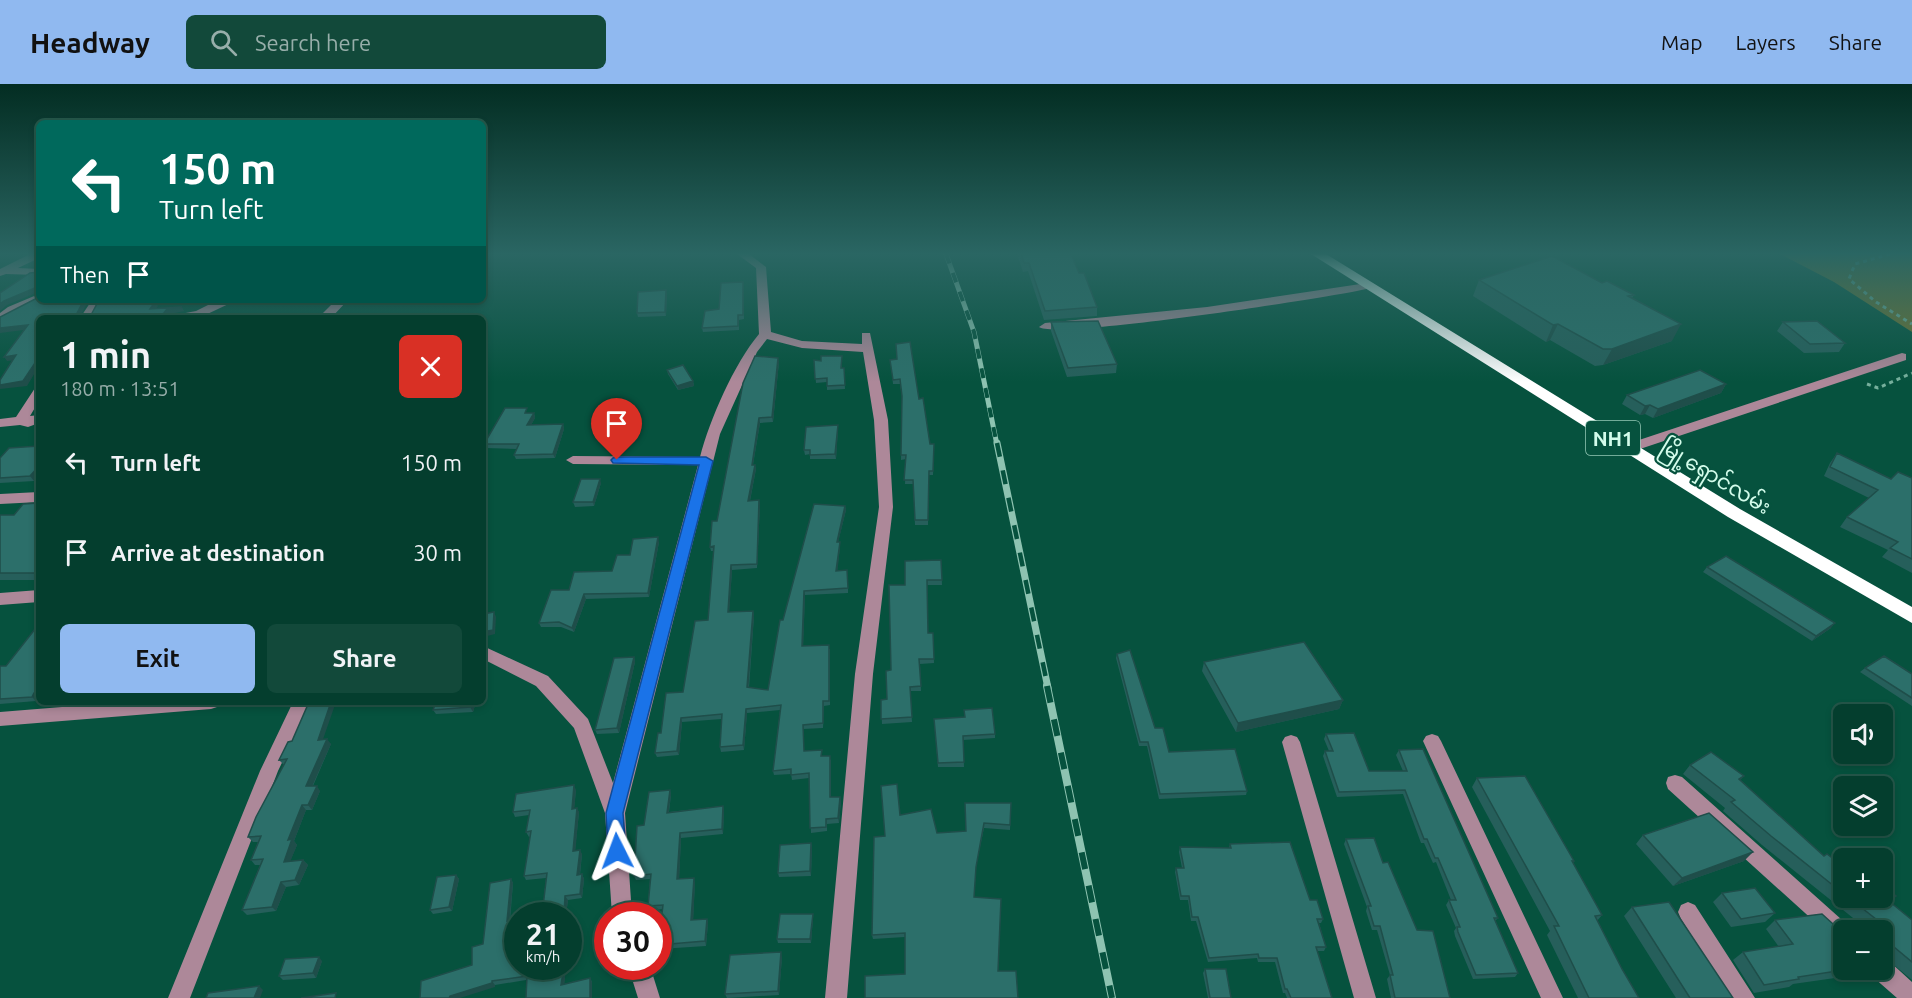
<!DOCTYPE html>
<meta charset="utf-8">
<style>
body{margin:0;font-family:Ubuntu,"Noto Sans Myanmar",sans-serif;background:#12493a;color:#f1f3f6;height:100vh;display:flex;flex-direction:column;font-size:22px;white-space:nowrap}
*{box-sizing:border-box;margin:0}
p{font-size:20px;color:#97aeaa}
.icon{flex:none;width:33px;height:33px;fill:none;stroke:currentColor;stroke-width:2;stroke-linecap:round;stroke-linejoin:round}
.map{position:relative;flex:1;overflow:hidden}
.panel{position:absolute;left:36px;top:231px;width:450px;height:390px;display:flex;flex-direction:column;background:#043e2e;border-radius:9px;box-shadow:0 3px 9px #0003,0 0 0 2px #25574a}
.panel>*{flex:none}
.banner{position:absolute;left:36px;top:36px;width:450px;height:183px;border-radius:9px;box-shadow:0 3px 9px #0003,0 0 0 2px #25574a;background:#00695c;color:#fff;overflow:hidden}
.controls{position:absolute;left:1833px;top:620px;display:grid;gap:12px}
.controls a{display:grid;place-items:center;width:60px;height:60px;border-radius:9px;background:#043e2e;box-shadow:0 3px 9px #0003,0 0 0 2px #25574a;font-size:30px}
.speed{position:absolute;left:504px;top:818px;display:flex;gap:12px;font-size:30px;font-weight:700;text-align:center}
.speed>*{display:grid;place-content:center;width:78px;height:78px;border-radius:50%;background:#043e2e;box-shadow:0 3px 9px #0003,0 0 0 2px #25574a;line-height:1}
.speed small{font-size:15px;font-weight:400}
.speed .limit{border:9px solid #d22;background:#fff;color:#111}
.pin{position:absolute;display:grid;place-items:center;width:51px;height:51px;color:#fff;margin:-62px -26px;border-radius:50% 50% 50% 0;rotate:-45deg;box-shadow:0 0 6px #0007}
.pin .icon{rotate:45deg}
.me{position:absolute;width:66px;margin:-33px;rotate:357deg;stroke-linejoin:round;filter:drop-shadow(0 0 4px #0008)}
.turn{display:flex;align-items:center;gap:21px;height:126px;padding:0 24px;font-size:27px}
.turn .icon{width:78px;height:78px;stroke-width:2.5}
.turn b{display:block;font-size:42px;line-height:51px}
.then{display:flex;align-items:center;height:57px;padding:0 24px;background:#0003;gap:12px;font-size:22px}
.round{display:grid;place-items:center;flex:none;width:63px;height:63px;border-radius:9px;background:#12493a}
.overview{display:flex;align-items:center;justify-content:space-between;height:102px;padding:0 24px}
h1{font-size:36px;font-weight:600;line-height:45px}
.button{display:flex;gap:12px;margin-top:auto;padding:12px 24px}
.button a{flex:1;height:69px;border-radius:9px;background:#90b9f0;color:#111;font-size:24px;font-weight:600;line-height:69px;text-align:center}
.button a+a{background:#12493a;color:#f1f3f6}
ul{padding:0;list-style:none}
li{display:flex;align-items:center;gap:18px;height:90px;padding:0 24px}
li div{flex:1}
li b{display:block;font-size:22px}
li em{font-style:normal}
header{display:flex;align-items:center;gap:36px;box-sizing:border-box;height:84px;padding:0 30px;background:#90b9f0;color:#111}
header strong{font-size:28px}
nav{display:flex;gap:33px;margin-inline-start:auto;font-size:21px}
.search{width:420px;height:54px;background:#12493a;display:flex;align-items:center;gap:15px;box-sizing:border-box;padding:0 21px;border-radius:9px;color:#97aeaa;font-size:22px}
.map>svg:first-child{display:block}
</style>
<header>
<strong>Headway</strong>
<div class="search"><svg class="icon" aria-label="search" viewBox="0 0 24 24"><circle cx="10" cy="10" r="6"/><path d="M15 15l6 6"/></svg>Search here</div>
<nav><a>Map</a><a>Layers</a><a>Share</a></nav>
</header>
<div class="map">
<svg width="1912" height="914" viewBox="0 0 1912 914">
<rect width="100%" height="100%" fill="#06523e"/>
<!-- green -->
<path fill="#717231" d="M1780,170H1912V248L1834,198Z"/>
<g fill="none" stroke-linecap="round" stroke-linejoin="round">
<!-- path -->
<path stroke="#76af9c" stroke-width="3" stroke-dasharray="4 4" stroke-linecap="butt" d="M1890,170L1855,180L1849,195L1876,218L1912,240
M1867,300L1878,304L1912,289"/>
<!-- minor -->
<path fill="#ad8899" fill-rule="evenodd" d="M30,170H39V174L18,184L39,185V191L6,190L0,192V185Z
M737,170H749L766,183L771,248L802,257L862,260V249H870L888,336L893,423L873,590L847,914H825L855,590L879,423L874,336L863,268L802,264L767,255L757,268L720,350L625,729L632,831H612L605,729L574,644L536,602L483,575V562L548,592L588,635L613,699L698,381L573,380L566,376L573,372L700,373C710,335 734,280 759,250L756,184Z
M1367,199L1371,200V204C1335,213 1054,256 1039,243L1045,239L1207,223Z
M39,210V216H42L0,237V229L8,223Z
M92,216H104L92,234H80Z
M218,216H237L201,233L168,234L170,232L196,227Z
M336,216H348L331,234H318Z
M1902,269L1906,270V276L1634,367H1624L1622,364L1624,361Z
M39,303V317L30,332L39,331V339L28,343L20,341L0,343V335L16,333L35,304Z
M39,408V418L0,420V410Z
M39,506V518L0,521V509Z
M124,618H220L217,623L211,625L0,642V628Z
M293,618H311L278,687L190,914H168L260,687Z
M1432,650L1438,652L1441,657L1563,914H1541L1423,657L1426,652Z
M1291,651L1297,653L1300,658L1376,914H1354L1282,658L1285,653Z
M1675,691L1682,693L1851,844L1852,846H1844V861L1837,858L1668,705L1666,699L1668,693Z
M1688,818L1695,821L1755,914H1731L1681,835L1678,828L1681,821Z
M1882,875L1889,877L1912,898V914H1897L1873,893L1870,885H1882Z
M628,882H650L660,914H638Z"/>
<!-- highway -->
<path fill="#fff" fill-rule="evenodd" d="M1311,170H1326L1740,425L1912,523V539L1728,433Z"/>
<defs>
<path id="rail-far2" d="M946,170L974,248L997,361"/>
<path id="rail-far1" d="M997,359L1048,604"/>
<path id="rail" d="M1047,602L1112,914"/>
</defs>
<!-- rail-far2 casing -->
<use href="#rail-far2" stroke="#8ec3b1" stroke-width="5"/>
<!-- rail-far1 casing -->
<use href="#rail-far1" stroke="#8ec3b1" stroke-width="7"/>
<!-- rail casing -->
<use href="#rail" stroke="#8ec3b1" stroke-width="8"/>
<!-- rail-far2 -->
<use href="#rail-far2" stroke="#06523e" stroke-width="4" stroke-dasharray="10" stroke-linecap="butt"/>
<!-- rail-far1 -->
<use href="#rail-far1" stroke="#06523e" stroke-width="4.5" stroke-dasharray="14" stroke-linecap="butt"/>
<!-- rail -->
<use href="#rail" stroke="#06523e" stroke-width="6" stroke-dasharray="17" stroke-linecap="butt"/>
</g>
<!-- wall -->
<path fill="#265f5b" d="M1017,170H1071L1079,189L1097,223V232L1044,236L1028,187L1023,188Z
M1479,196L1602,199L1634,211L1632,214L1672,257L1603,281L1595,282L1550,256L1546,258L1473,212Z
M743,198L744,235L739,236V246L703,248L702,244Z
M667,210L666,232L638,233L637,229Z
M1051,238L1117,280L1116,289L1067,293L1051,247Z
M1783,238L1845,259L1839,268L1804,269L1777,247Z
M842,272V284H844L845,305L827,306V298L816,299L814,276L821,277Z
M897,275L919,315L930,360H934L933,391H929L928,441H915L913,400H905L906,375L901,376L902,314L900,300H893L891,280Z
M779,278L773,338L760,339L753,381H755L756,385L750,417L759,416L760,421L757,484L732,486L729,528L753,527L754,532L749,604L768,606L783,536L845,422L846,426L838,458L840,463L837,487L848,491V509L805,511L803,562L830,565V621L824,622L823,644L803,645L804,666L822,672L831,676V713L841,717L839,739L827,740V747L811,749L809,694L792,696L791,690L774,691L773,687L780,626L747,629L744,666L721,668L720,663L722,635L682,638L679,671L657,673L655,669L661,649L683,608L708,536L714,467H711L710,463L717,437Z
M667,286L693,297L694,302L678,306L668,290Z
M1726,300L1721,309L1653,334L1645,330L1640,331L1622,320L1627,311Z
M529,329H534L535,334L531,341L563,340L564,345L555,374L516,375L514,371L517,365L486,364L484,360Z
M838,345L836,375H810V370L805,371L804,366Z
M39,362V391L34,397L0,399V374Z
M1837,369L1891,395L1912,394V489L1882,473L1888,466L1840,443L1847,433L1869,414L1824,392L1830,379Z
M601,399L594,422L575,423L573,418Z
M39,419V496H0V431H14Z
M659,458L649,513L586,515L574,548L561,543H541L539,539L569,506L612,487L630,471Z
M941,476L942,501H927L928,549H933L934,579L920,580L921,607H910L912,638L882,640L881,616L887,615L891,586L905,501Z
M1707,483L1831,544L1812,557L1703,488Z
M39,540V614L36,617L0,620V582H6Z
M1117,570L1155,644L1169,668L1247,707L1246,711L1159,715L1147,662H1139L1116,574Z
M634,573L635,578L619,649L597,650L595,646Z
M1204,578L1343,616L1339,625L1236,648L1202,587Z
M1865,584L1912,590V622L1860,588Z
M436,618H476L473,628L436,630L433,626Z
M964,626L995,650V654L963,656L964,683H938L934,635L964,633Z
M1326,650L1369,687H1403L1396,671L1399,666L1498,834L1495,837L1518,889L1515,893L1473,895L1455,852L1454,847L1456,844L1446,821L1449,816H1451L1436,778L1433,779L1424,759H1421L1403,710L1337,713L1323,672L1325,667H1329L1324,655Z
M323,655L331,660L313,702L320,707L312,726H306L294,757L297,761L290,777L303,776L308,781L299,801L286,803L276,827L247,831L242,826L260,781H255L251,776L258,758H253L248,753L284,681L279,676Z
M1690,681L1744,692L1740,696L1824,772L1844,783V813H1882L1912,836V896L1882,871V846H1868L1762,761L1723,727L1725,724L1683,690Z
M1477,694L1574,777L1573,779L1602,831L1597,837L1622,885L1639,914H1578L1547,851L1550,847L1472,703Z
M576,706L574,724L579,728L575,766L582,770L580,791L582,790L584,795L582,814L568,816L566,831H542L546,794L526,796L524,792L531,752L529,753L526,748L529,731L515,733L513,728Z
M670,706L671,711L669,728L723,722L724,727L723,750L681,754L679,795L695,798L693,836L707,835L708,839L706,862L660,865L658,859L663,825L649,827L648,822L650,795L636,796L634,792L644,741Z
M1011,719L1010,746L984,744L975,787L905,853L873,855L872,851L885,752L900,731L937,749L965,747Z
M1643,751L1744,777L1673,802L1636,760Z
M1346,755L1383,779L1417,846L1450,914H1391L1387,895L1390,891L1377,846H1372L1366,827L1367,823L1344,760Z
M811,759L812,763L811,792L779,793L778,789Z
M1230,760L1310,816L1323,835L1321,839H1319L1326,863L1324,867H1317L1332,914H1287L1285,909H1283L1275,878H1258L1257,874L1208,878L1196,837H1191L1188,816H1180L1175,788L1176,784H1182L1179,768L1180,763L1229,764Z
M456,791L459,795L452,827L433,830L430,826Z
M511,795L513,799L510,837L518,882H566L564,900L590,894L592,898V914L526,896L495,901V903L472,881L483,860Z
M1722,809L1775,829L1765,838L1731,843L1713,818Z
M1632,823L1733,914H1676L1624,832Z
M813,834L811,859H778L777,855Z
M1775,836L1844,885H1864L1856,891L1793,900L1789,903L1754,909L1733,876L1743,868L1779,863L1766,845Z
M782,873L779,911L727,914L725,910Z
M322,877L316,894L283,896L279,892Z
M1205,885L1231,914H1208L1203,889Z"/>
<!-- shaded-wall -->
<path fill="#1f4e4a" d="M35,204L38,208L7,221L0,227V220L4,217Z
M666,206L667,210L666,232L665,228Z
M84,216H89L79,234L76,231Z
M155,218L158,222L153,229L150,225Z
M182,223L184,227L170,230L166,234L163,230L167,225Z
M1558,240L1550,256L1546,258L1553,241Z
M1681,240L1672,257L1603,281L1612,265Z
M28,241L31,245L0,249V244Z
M16,271L19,276L7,277L4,273Z
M39,273V282L27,302L0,305V301Z
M778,274L779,278L773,338L772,333Z
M693,297L694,302L678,306L677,302Z
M1726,300L1721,309L1653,334L1658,325Z
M1650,321L1645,330L1640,331L1645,322Z
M534,329L535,334L529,345L527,341Z
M759,334L760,339L752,385V381Z
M563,340L564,345L555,374L553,370Z
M838,341V345L836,375L835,370Z
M755,381L756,385L749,421L748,417Z
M39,382V391L34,397L30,392Z
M600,395L601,399L594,422L593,418Z
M759,416L760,421L757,484V480Z
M845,422L846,426L837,463V458Z
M658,453L659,458L649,513L648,509Z
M840,458V463L837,492L836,487Z
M731,481L732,486L729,533L728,528Z
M804,507L805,511L803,567L802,562Z
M584,510L586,515L574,548L572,544Z
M753,527L754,532L748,608L747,603Z
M494,528L496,533L495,550L483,553V548Z
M1835,539L1831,544L1812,557L1816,552Z
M634,573L635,578L619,649L617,644Z
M34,609L39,614L36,617L32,613Z
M1343,616L1339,625L1236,648L1238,639Z
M331,618H336L321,661L318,656Z
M472,618H476L473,628L470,623Z
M746,625L747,629L744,666L743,661Z
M681,634L682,638L679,671L677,667Z
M327,655L331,660L310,707L306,702Z
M574,701L576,706L574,729L572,725Z
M317,702L320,707L312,726L308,721Z
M670,706L671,711L668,733L667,729Z
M840,713L841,717L839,739L838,734Z
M302,721L306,726L294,757L297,761L288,783L284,778L288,756Z
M723,722L724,727L723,750L722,745Z
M577,724L579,728L575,771L573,767Z
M680,749L681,754L679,800L677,795Z
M811,759L812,763L811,792L810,787Z
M580,766L582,770L579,796L577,791Z
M1753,768L1744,777L1673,802L1682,794Z
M303,776L308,781L299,801L295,796Z
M582,790L584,795L582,814L580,810Z
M456,791L459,795L452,827L449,823Z
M694,794L695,798L693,840L691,836Z
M511,795L513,799L509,842L507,837Z
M281,798L286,803L276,827L272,823Z
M565,812L568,816L566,831H564Z
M813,830V834L811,859L810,855Z
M707,835L708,839L706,862L705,857Z
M781,868L782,873L779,911L778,907Z
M319,873L322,877L316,894L313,889Z
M564,882H566L564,905L561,901Z
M590,894L592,898V914H590Z
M492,897L495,901V903L460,914H449L450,912Z
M259,902L263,906L260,914H254Z"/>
<!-- building -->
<path fill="#2c6f6a" stroke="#1f4e4a" stroke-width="1.5" d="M1021,170H1071L1079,189H1084L1097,223L1045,227L1029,179H1024Z
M1552,172L1602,199L1607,197L1634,211L1628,212L1681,240L1612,265H1603L1558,240L1553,241L1479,196Z
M39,188V209L35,204L4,217L0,220V209L30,189Z
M743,198V231H738V242L702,244L705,227L719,225L721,199Z
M666,206L665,228L637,229L638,208Z
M39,213V216H84L76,231H91L99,216H146L143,219L155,218L150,225L182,223L167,225L163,230L166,232L183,231L181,234H39V273L23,297L0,301V296L16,271L4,273L28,241L0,244V233Z
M1098,237L1117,280L1068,284L1051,238Z
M1817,237L1845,259L1810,260L1783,238Z
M910,258L919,315L923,314L930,360H934L933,387H929L928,436H915L913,396H904L906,371H901L902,312L900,295L893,296L890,276L897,275L896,260Z
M755,272L778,274L772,333L759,334L752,381H755L748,417L759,416L757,480L731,481L728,528L753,527L747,603L768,606L780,536H783L814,420L845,422L837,458H840L836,487L847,486L848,504L804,507L802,562L829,561V617H823V639L803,641L804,667L822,666L821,672H830V713H840L838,734L826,735V743L810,744L809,689L791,691V685L773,687L781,621L746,625L743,661L720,663L722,630L681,634L677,667L655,669L658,649H661L666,609L683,608L695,537L708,536L714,462L710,463L712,437H717L743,299Z
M821,272H842L841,284H844L845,301L827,302V294L815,295L814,276L821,277Z
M683,281L693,297L677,302L667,286Z
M1700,286L1726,300L1658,325L1650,321L1645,322L1627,311Z
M505,324H527L525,329H534L527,341L563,340L553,370L514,371L519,360H484Z
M838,341L835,370L810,371V366H804L806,343Z
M39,362V382L30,392L0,394V374L9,364Z
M1837,369L1891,395L1898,388L1912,394V475L1890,464L1898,458L1847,433L1878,406L1830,383Z
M581,395H600L593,418H573Z
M39,419V489H0V431H14L23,420Z
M658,453L648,509L584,510L572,544L559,538L539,539L551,506H569L574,488L612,487L617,471H630L633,455Z
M1726,472L1835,539L1816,552L1707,483Z
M941,476L942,496H927L928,549H933L934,575H919L921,602L910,603L912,633L881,635V616L887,615L886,587L891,586L889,501H905V477Z
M494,528L493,546L483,548V530Z
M39,540V609H34L32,613L0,615V582H6Z
M1304,558L1343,616L1238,639L1204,578Z
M1130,566L1155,644H1163L1169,668L1235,665L1247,707L1160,710L1148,658H1140L1117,570Z
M1884,572L1912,590V614L1865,584Z
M634,573L617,644L595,646L614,574Z
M309,618H331L318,656L327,655L306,702H317L308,721H302L288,756L292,755L284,778L303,776L295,796L281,798L272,823L242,826L263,775L251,776L261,752L248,753L256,733L287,675L279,676L288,658L292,657Z
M436,618H472L470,623L433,626Z
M992,624L995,650L963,652L964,678L938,679L934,635L965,633L964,626Z
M1354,649L1369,687H1407L1399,666L1423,665L1498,834H1494L1518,889L1476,891L1458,848L1457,843H1460L1449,816H1456L1438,774H1435L1427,755H1424L1405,706L1339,708L1325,667H1333L1326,650Z
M1711,668L1744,692L1739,695L1824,772L1827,770L1844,783V810L1771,752L1731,718L1735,716L1690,681Z
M1525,692L1574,777H1572L1602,831L1595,832L1622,885L1639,914H1589L1554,842H1559L1477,694Z
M897,700L900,731L931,725L937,749L966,747L965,719H1011L1010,741L984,739L976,783L974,813L1001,815L998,887H1016L1018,914H865V892L905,890V849L872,851L874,753L885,752L881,702Z
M574,701L572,725L577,724L573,767L580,766L577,791L582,790L580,810L565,812L564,831H542L547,789L524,792L531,747L526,748L530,726L513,728L516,710Z
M670,706L667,729L723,722L722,745L680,749L677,795L694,794L691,836L707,835L705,857L658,861L663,821L648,822L651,790L634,792L637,742L644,741L649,708Z
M1709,729L1753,768L1682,794L1643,751Z
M1374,754L1383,779L1388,778L1417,846L1433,847L1450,914H1395L1390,891H1393L1380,842H1374L1368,822H1371L1346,755Z
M1290,758L1310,816H1317L1323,835H1317L1326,863H1316L1332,914H1291L1287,905H1285L1277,874H1259L1258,870L1209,874L1198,833H1192L1189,812H1181L1176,784H1184L1180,763L1231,764L1230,760Z
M811,759L810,787L778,789L780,761Z
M456,791L449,823L430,826L437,793Z
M511,795L507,837L518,835V882H564L561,901L590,894V914H526L527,892L492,897V899L450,912L449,914H420L421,897L472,881V863L483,860L490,799Z
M1882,801L1896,812L1889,817L1912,836V878L1882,853V846L1886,843L1848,813H1882Z
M1755,804L1775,829L1741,835L1722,809Z
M1669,818L1733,914H1690L1632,823Z
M780,830H813L810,855H777Z
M1822,830L1833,840L1844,853V885H1850L1798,893L1799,895L1764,901L1743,868L1793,860L1775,836Z
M781,868L778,907L725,910L730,871Z
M319,873L313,889L279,892L285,875Z
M1205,885H1226L1231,914H1210Z
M259,902L254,914H206L208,909Z
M336,909L335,914H301Z"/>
<!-- sky -->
<linearGradient id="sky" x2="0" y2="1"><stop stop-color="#032d22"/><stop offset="0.57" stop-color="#2a6663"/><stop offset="1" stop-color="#2a6663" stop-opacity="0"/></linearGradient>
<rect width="1912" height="298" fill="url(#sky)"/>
<!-- route -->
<path fill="#1a73e8" stroke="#114b97" stroke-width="1.5" d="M617,373H706L713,377L623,729L626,767L623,773L617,775L610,773L608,767L606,729L699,381L613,379L611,376L613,374Z"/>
<g text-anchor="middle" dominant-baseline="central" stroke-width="4.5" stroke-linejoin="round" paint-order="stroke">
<!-- shield labels -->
<rect fill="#06523e" stroke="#96c9b7" stroke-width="1.5" x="1586" y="337" width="54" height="34" rx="4.5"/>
<g font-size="20" font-weight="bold" fill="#d3fceb">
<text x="1613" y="354">NH1</text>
</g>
<!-- street labels -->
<g font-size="21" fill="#d3fceb" stroke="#06523e">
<text transform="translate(1716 392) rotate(31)">မြို့ရှောင်လမ်း</text>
</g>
</g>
</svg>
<div class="controls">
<a><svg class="icon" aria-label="sound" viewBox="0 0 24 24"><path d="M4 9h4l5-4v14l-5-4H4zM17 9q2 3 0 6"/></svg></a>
<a><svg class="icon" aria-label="layers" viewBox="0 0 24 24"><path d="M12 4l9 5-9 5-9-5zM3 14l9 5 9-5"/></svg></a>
<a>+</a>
<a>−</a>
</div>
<div class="speed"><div>21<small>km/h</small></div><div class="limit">30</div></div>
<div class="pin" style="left:617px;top:376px;background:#d93025"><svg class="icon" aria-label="arrive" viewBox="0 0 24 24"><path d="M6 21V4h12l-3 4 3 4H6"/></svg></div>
<svg class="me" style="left:617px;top:767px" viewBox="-20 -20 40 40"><path d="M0-17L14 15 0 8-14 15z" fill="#1a73e8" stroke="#fff" stroke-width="4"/></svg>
<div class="banner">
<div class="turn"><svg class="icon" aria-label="left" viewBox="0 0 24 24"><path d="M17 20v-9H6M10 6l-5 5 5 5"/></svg><div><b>150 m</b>Turn left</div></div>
<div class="then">Then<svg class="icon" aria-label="arrive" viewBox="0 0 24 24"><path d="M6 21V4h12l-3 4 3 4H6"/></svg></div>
</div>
<section class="panel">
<div class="overview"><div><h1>1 min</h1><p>180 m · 13:51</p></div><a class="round" style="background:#d93025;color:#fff"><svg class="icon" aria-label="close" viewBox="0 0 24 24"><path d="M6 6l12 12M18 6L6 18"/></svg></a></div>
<ul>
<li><svg class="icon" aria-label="left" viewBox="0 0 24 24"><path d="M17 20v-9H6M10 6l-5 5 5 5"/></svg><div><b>Turn left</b></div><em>150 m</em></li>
<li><svg class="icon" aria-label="arrive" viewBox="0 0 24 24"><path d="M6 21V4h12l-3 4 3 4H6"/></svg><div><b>Arrive at destination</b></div><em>30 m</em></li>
</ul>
<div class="button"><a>Exit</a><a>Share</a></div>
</section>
</div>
